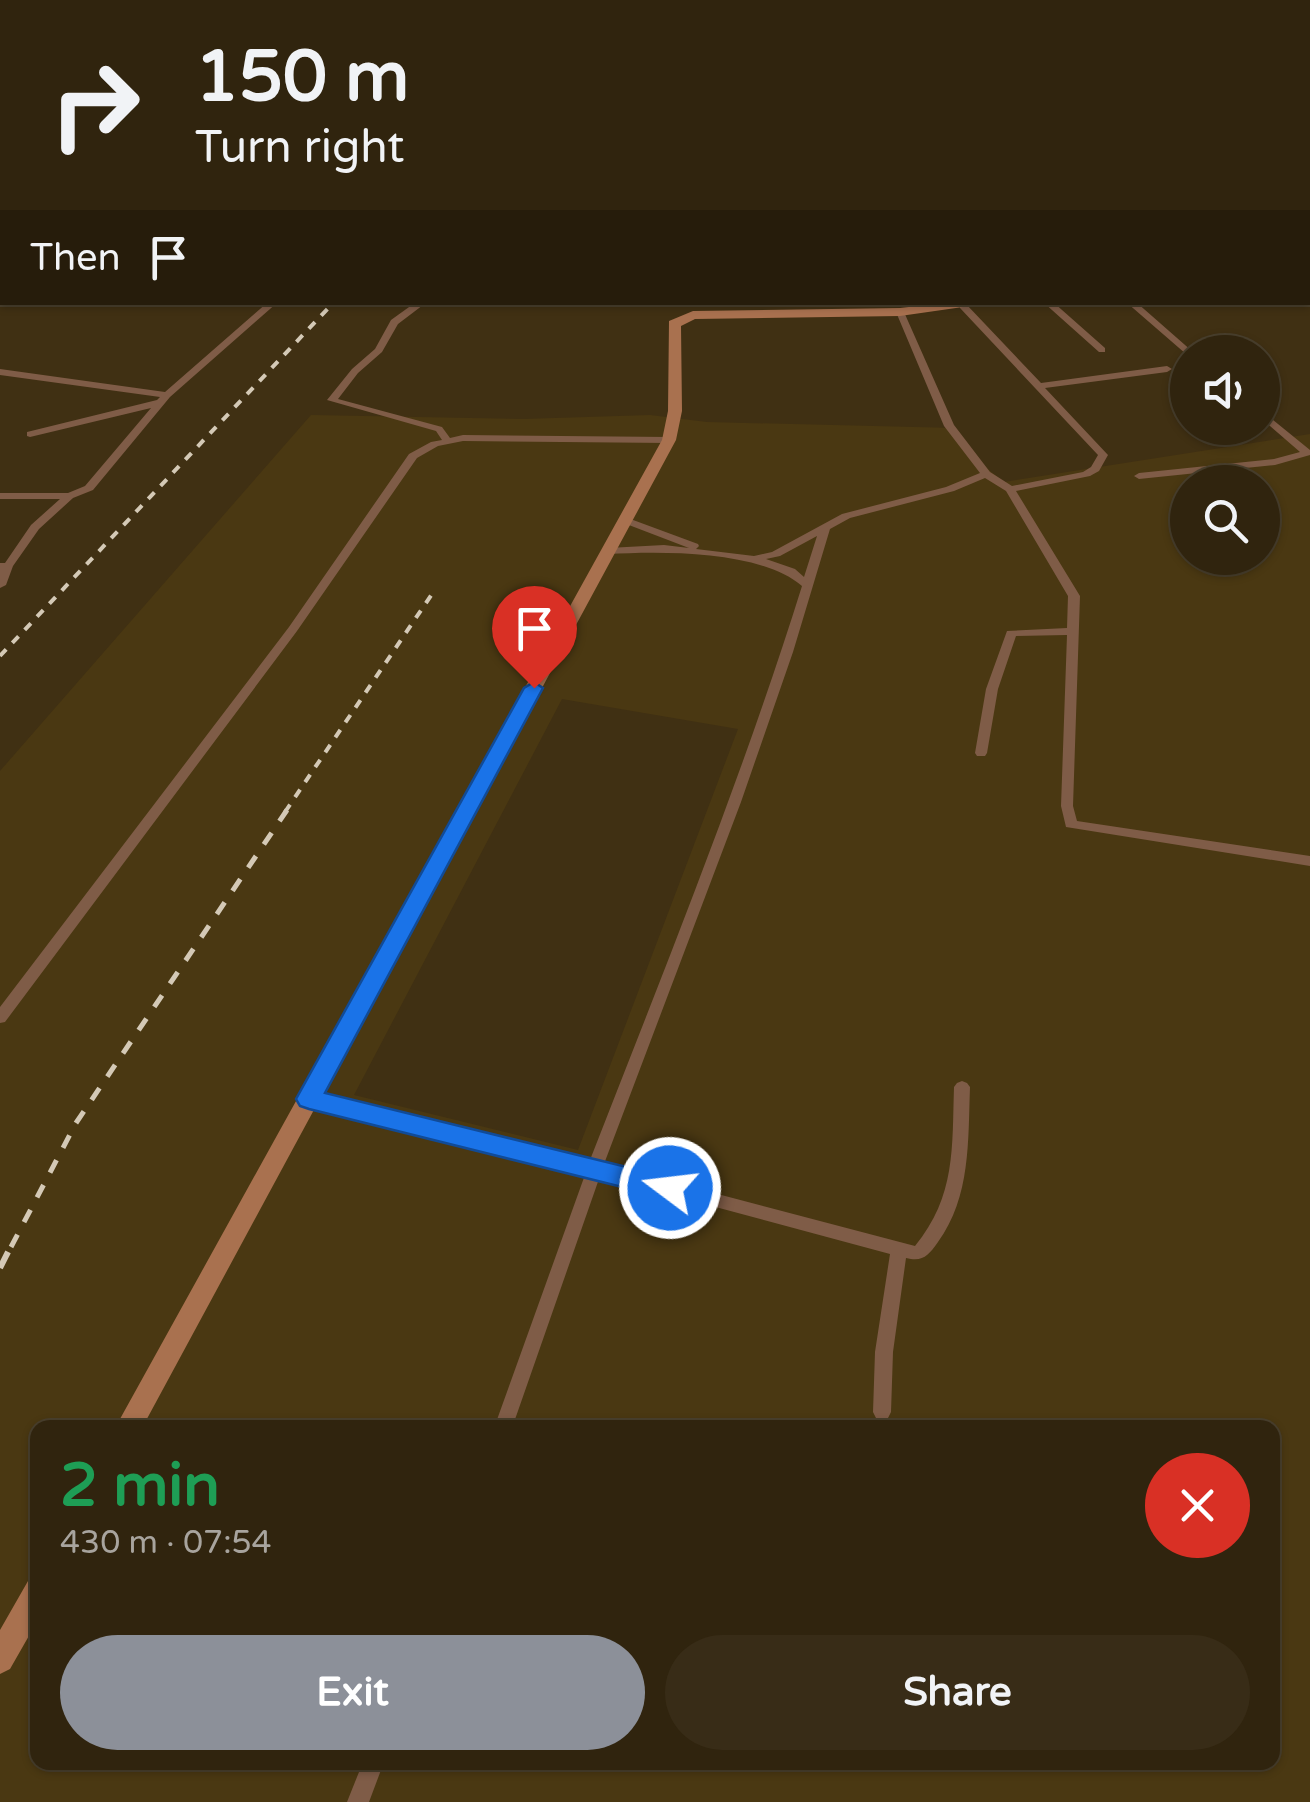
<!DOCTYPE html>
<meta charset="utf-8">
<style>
body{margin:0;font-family:"Varela Round",sans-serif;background:#382c17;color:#f1f3f6;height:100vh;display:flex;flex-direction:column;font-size:38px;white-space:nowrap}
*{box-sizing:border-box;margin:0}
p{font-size:32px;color:#a8a49e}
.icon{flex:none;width:55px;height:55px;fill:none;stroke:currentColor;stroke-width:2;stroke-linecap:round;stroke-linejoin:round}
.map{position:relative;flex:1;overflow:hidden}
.drawer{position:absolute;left:30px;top:1420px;width:1250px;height:350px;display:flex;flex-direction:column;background:#30240e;border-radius:20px;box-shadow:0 2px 8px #0004,0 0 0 2px #4b412e}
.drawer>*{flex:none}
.banner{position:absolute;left:0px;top:0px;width:1310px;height:305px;box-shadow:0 2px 8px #0004,0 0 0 2px #4b412e;background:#30240e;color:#f1f3f6;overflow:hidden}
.controls{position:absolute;left:1170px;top:335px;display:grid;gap:20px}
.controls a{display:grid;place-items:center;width:110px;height:110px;border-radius:50%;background:#30240e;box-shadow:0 2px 8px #0004,0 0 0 2px #4b412e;font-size:50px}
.pin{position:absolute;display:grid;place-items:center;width:85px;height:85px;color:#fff;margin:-102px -42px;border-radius:50% 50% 50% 0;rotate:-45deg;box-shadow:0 0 10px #0007}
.pin .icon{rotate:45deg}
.me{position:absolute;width:110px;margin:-55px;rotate:285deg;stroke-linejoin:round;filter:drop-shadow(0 0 8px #0008)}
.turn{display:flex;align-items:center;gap:35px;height:210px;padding:0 30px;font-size:45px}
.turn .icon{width:130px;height:130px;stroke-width:2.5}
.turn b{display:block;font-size:70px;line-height:85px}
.then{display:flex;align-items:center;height:95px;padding:0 30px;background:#0003;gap:20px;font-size:38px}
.round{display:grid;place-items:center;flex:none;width:105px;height:105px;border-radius:52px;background:#382c17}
.overview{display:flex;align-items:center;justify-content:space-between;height:170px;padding:0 30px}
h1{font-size:60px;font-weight:700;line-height:75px;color:#1e9e55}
.cta{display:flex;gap:20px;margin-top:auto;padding:20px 30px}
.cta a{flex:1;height:115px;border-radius:60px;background:#8c9099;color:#fff;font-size:40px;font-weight:700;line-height:115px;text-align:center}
.cta a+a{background:#382c17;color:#f1f3f6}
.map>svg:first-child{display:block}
</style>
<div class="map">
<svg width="1310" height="1802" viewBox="0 0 1310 1802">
<rect width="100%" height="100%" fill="#403013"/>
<!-- built -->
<path fill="#4a3812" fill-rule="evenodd" d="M311,415L524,419L650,415L707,422L955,428L973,457L1004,482L1310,434V1802H0V771ZM1188,482H1262V558H1188ZM562,699L738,729L578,1150L354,1095ZM38,1428H1272V1762H38Z"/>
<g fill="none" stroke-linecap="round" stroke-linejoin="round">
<!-- stream -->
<path stroke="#8ca5b6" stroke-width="2.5" d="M771,2L791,0"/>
<!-- street -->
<path fill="#7f5c47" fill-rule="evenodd" d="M1,0H7V2L2,3Z
M730,0H753L743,2H726Z
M797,0H815L807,2H793Z
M1308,9L1310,10V14L1308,13Z
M2,33V62H1L0,34Z
M1308,56H1310V61L1308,60Z
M0,84H2V88H0Z
M1308,124H1310V128H1308Z
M0,272H2V277L0,278Z
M268,302H278L170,397L93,490L73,498L39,529L13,566L6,585L0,588V563H5L31,525L60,499H0V493H68L85,486L151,408L30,437L27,436V432L157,400L160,397L0,375V369L165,392Z
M416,302H427L398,324L382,352L358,373L338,399L442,427L450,438L463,435L669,437L674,440L669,443L463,441L438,446L417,458L297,631L5,1022L0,1023V1007L289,627L409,454L431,442L442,440L436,431L327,400L352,369L375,349L391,320Z
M1043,302H1053L1105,348V352H1099Z
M1126,302H1136L1193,352L1186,354Z
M960,304H966L1041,383L1167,366L1172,369L1167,372L1045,388L1108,455L1099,471L1090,476L1016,491L1080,596L1073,806L1077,821L1310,856V866L1066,827L1061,806L1067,635L1016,636L998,689L987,753L985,756H977L975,753L986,689L1007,631L1067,628L1068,596L1006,491L985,478L954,491L850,518L830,529L793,652L741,802L604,1164L915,1246C956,1196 952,1148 954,1087L957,1083L962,1081L967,1083L970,1087C968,1140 971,1197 938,1242C928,1256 923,1262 906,1258L893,1352L891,1412L888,1418L882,1420L876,1418L873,1412L875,1352L890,1254L600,1176L512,1428H494L586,1172L309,1105L304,1103L301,1099L304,1095L309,1093L590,1160C664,970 741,781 802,586C760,550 662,551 608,554L603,551L608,548L664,545L689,548L621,522V518L625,517L698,544L699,546L696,549L754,556L772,552L842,514L946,487L980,473L944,426L896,312L900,309L904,312L954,425L990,472L1012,486L1083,472L1091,467L1098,455L960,308ZM817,536L804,577L795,569L766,559L780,556Z
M1262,411L1310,450V455L1275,465L1139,479L1134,476L1139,473L1274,459L1300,452L1262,419Z
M363,1762H384L369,1802H347Z"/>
<!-- secondary -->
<path fill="#a9714f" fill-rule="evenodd" d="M0,159H2V165H0Z
M1308,257H1310V265H1308Z
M952,302H998L900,316L695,319L681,326L682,411L676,440L142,1428H115L662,440L668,411L669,321L693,311L900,308Z
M38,1577V1620L10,1669L0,1674V1630L28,1581Z"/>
<!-- rail-far2 -->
<path stroke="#d4c9b6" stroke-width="4" stroke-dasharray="9 9" stroke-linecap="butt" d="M0,656L334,302
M285,812L432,594"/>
<!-- rail-far1 -->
<path stroke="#d4c9b6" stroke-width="5" stroke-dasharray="14 14" stroke-linecap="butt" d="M11,1247L76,1123L287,810"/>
<!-- rail -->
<path stroke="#d4c9b6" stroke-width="6" stroke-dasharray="18 18" stroke-linecap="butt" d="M0,1268L12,1244"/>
</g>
<!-- route -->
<path fill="#1a73e8" stroke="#114b97" stroke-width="2.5" d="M534,682L543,688L325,1093L680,1180L684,1188L680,1196L670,1199L309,1109L300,1106L296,1099L524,688Z"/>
</svg>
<div class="controls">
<a><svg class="icon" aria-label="sound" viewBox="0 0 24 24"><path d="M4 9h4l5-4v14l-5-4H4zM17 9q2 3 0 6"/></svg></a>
<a><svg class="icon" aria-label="search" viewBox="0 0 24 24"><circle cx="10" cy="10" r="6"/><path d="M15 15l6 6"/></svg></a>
</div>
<div class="pin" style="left:534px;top:688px;background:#d93025"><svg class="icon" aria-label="arrive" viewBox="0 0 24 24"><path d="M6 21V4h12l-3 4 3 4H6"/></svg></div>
<svg class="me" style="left:670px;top:1188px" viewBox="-20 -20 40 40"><circle r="17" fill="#1a73e8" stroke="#fff" stroke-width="3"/><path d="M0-11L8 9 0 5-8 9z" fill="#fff"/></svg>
<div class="banner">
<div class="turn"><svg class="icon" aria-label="right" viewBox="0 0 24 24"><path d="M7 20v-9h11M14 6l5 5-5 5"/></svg><div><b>150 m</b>Turn right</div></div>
<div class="then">Then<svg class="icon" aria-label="arrive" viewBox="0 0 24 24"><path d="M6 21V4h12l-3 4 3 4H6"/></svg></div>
</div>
<section class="drawer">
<div class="overview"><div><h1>2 min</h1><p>430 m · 07:54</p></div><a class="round" style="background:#d93025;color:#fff"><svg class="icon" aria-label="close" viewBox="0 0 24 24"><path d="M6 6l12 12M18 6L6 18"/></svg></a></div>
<div class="cta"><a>Exit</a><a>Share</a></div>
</section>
</div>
